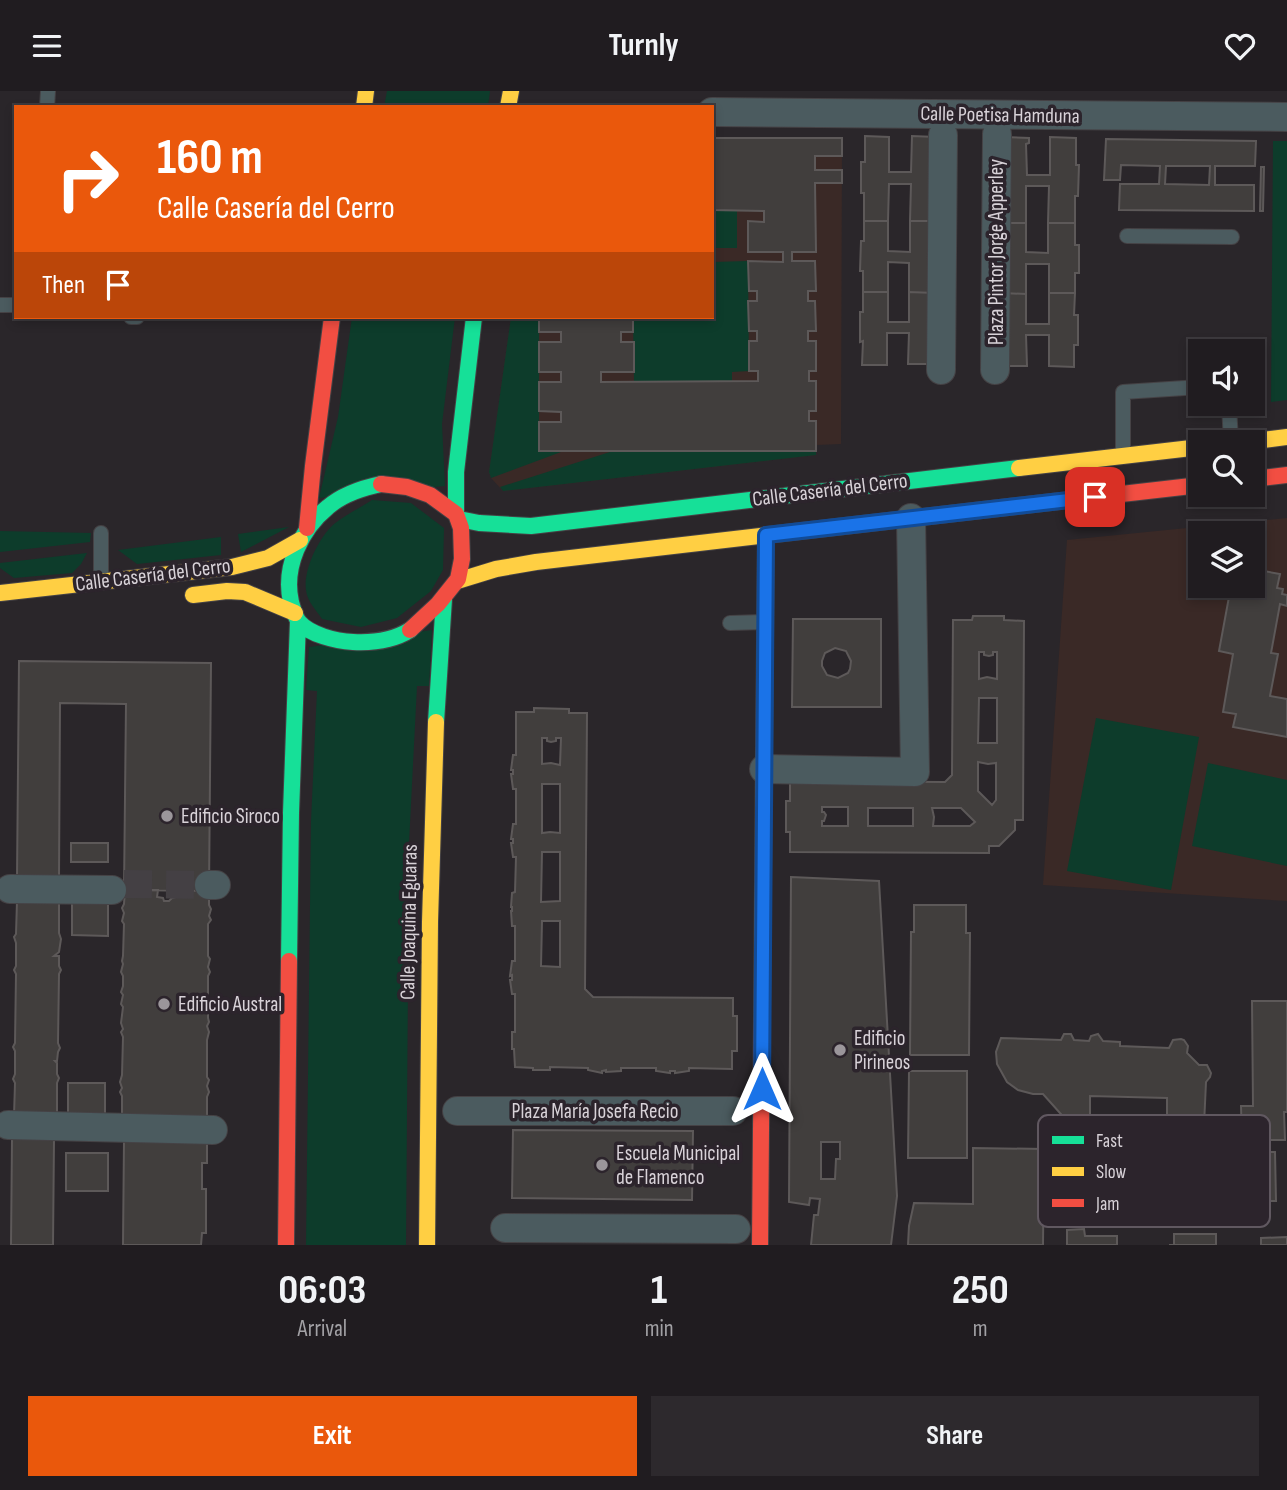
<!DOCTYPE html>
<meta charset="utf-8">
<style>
body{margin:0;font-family:"Sofia Sans Condensed",sans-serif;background:#2d292d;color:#f1f3f6;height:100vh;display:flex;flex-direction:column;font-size:26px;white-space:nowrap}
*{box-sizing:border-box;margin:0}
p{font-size:23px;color:#a2a1a5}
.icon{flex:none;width:38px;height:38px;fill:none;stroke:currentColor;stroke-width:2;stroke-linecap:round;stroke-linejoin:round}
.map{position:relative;height:1154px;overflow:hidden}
.panel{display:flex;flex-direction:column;background:#201c20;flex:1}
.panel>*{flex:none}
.guide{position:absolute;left:14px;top:14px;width:700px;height:214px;border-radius:0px;box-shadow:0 4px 10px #0003,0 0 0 2px #3d3a3e;background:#ea580c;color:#fff;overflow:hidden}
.tools{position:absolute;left:1188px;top:248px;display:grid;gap:14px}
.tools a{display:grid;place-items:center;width:77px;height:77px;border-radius:0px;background:#201c20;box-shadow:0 4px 10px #0003,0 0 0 2px #3d3a3e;font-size:35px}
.pin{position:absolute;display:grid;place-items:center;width:60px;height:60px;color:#fff;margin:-30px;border-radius:14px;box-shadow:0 4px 10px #0006}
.me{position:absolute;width:77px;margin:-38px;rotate:0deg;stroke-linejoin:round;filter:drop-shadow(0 0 5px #0008)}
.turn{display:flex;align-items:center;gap:24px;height:147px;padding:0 28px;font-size:32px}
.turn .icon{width:91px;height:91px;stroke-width:2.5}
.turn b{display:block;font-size:49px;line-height:60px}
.then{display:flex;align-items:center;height:66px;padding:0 28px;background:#0003;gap:14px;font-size:26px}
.eta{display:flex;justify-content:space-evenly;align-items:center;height:119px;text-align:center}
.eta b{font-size:42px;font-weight:700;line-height:49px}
.action{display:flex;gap:14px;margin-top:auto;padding:14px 28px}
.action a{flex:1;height:80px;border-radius:0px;background:#ea580c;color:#fff;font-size:28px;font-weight:700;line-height:80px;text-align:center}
.action a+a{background:#2d292d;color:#f1f3f6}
header{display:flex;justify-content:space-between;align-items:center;height:91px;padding:0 28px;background:#201c20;font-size:32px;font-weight:700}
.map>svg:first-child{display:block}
</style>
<header><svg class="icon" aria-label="menu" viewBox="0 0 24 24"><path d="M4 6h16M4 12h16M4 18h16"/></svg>Turnly<svg class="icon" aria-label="heart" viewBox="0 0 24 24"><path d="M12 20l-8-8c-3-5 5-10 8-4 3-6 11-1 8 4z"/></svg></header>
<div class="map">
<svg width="1287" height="1154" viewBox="0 0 1287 1154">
<rect width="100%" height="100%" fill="#2a262a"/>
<!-- education -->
<path fill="#3a2926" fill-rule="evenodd" d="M712,47H842L841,353L816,354V364L503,400L491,387L489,381L511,226H712Z
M1287,427V810L1043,794L1067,449ZM1200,443H1253V495H1200Z"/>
<!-- green -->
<path fill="#0d3c2b" d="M387,0H490L488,16H384Z
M1273,50H1287V309L1271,311Z
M712,120H737V157H712Z
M748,170L749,280L732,281V291H634L633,226H712V171Z
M352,226H455L442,333L445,395L319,407L338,326Z
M511,226H539V360L561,361L491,387L489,381Z
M613,360H816V364L503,400L500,396Z
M372,409L411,412L444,437L443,479L431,500L397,527L361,536L322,528C316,519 307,510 306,499C303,479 319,446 334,433C345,424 360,417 372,409Z
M289,436L241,461L238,443Z
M0,440L91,442L90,451L0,461Z
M221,446V464L137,473L118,459Z
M87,462L81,473L72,482L14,487L0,477V472Z
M432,539L429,595H417L409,752L406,1154H306L311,730L317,600L306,599L309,556Z
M1096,627L1199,646L1171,799L1067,780Z
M1208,672L1287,689V775L1192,755Z"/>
<!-- building -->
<path fill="#413e3d" stroke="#5d5959" stroke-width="2" fill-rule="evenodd" d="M865,45L889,46V81H911L912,45L936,46V130H910L911,93H889L888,130H864V102H861V71H865Z
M1003,46L1029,47V52L1026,53L1027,84H1050V46L1076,47V74H1079L1078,105H1075V132H1048L1049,95H1026V132H1004Z
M712,47H842V65H815V79H842V92H815L816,161H792V170H815L816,200H808V210H815L816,240H808V250H816V280H809V290H816V320H809V330H816V360H539V331H561V321L539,320V291H561V281H539V251H561V241H539V226H633V241H621V251H634V281H601V291L758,290V280H749V250H757V240H749L748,210H757V200H749L748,170L783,171V161H748V130L764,131V120L712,119Z
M1106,48L1256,50L1255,75H1215V94H1254V120L1119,119L1120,93H1159L1160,75L1121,74L1120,89H1104ZM1166,75H1210L1209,94L1165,93Z
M1261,76H1264L1263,120H1260Z
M864,130H888V160L910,161V130H936L935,202L909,201V172L888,171V201H863V180H860L861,150H864Z
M1004,132H1026V161L1048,162V132H1075V154H1079V182H1075V202H1049V173H1026V203L1003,202Z
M863,201H888V231H909V201L935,202L934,273H908L909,242H887V274H862L863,250L860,251V221H863Z
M1003,202L1026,203V233H1049V202H1075L1074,224H1078V254H1074V276L1049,275V244H1026L1027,275H1003Z
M1253,478L1280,483L1277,497L1283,498L1282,503L1287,504V515L1280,513L1271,562L1278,563L1270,605L1287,608V646L1233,636L1236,623L1223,621L1233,563L1219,560L1231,495H1253Z
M973,525H1004V529L1024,530L1023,729H1015V739L999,755H989V762L790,761V741H786V710H790V690L945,691L952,684L953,529H972ZM979,561H984V564L989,565L993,564V561H997V588L987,586L979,588ZM979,607H997V652H978ZM978,671L988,673L996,672V709L992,714L978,700ZM822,716H848V735H822V730H824L826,724L824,721H822ZM868,717H913V735H868ZM932,717H961L975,731L970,735H933L934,726Z
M793,528H881V616H792ZM835,557L846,560L851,570L850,578L848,582L838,587L827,584L822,575V570L825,562Z
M19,570L211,572L209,800L124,799L126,613L60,612L59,787H17Z
M534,617L569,618V622H587L585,898L593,906L733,907V925H737V960H732V978L689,977V980L675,982V980H670V982L656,980V977H621V980L606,981V979L602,980V982L588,979V977L550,976V979H533V977L515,976L514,958H512V941H515V903H512L510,889H512V884L510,885L512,870H515V835H512L511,820H512V816H511L512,802L515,801L516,766H513L511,752H513V748H511L513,733H516V698H513L511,683H513V679H511L513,664H516V621H534ZM542,647H547V650L551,651L556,650V647H561L560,674L551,672L542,673ZM542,693H560V742L550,741L542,742ZM542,761H560V810L541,811ZM542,830H560V876L541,875Z
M71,752H108V771H71Z
M791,786L879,790L897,1105L891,1154H811L814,1124H818L820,1108L810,1107L809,1114L789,1111ZM821,1051H840V1068H836L835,1088H821Z
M125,799H158L157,806L163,807L164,810H169L172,807L176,806V800H209V814L211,818L209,825L211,829L208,833V865L210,868L208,876L210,881L208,885V927L209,931L207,935L209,941L207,949V986L209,989L207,995L209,1001L207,1006V1027L122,1026V1005L120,1001L122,997L120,991L122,984L123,946L121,941L123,938L121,932L123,916L121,913L123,904L121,901L123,895V885L121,881L123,873L122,870L123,865L124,833L122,830L124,822L122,817L124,813Z
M17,810H59V842L61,848L59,861L54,865H59V875L61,879L59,883L58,952L60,957L58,961L57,970H55L57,972V983L59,987L57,992V1026L14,1025L15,992L13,988L15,983V960L13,956L15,952L16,883L14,879L16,875V852L14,846L16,843Z
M72,810H108V845L72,844Z
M914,814H966V842H970L969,964H910L911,841H914Z
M1252,910H1287V1021H1284L1285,1049H1269V1061H1275L1276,1110H1174V1061H1256L1255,1049L1242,1050L1241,1015H1253Z
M1064,943H1071L1074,949L1089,950L1091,945L1098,943L1103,950L1120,951V955L1169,957L1173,949L1181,948L1184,949L1188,955L1187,962L1199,974H1207L1211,982L1210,986L1206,991L1204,1034L1167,1033V1007L1090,1005V1032L1085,1028L1078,1026L1068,1031L1043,1003H1033L1018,999L1007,991L997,973L996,961L1001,947L1061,949Z
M909,980H967V1067H908Z
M68,992H105V1027L68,1026Z
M513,1039L693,1040L692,1109L512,1107Z
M12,1048H54L53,1154H11Z
M124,1049L207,1050V1072H202V1098H206V1142H202L201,1154H123Z
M973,1057L1044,1058L1043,1154H908L909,1135L914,1112L973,1113Z
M66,1062H108V1100H66Z
M1084,1138L1085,1145H1117V1154H1067V1139Z
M1174,1143H1216V1154H1169H1174Z
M1287,1146V1154H1261V1147Z"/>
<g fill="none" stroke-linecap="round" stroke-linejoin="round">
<!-- street-tunnel -->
<path stroke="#444044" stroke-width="28" stroke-dasharray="28 14" stroke-linecap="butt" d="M124,793L209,794"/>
<defs>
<path id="lane" d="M47,16L48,0
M1127,145L1232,146
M0,214H16
M131,226H137
M1229,313L1231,352
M1123,364V301L1200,296
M101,442V489
M730,532L764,531"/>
<path id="street" d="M712,21L1287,26
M941,279L943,44
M995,279L997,43
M764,678L915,681L911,427
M209,794H216
M10,798L112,799
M457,1020H733
M8,1034L213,1039
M505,1137L736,1138"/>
<path id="fast" d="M381,393C362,397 343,403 328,416C301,438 283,476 291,511C293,518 295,526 299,531C310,544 336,550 353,551C372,552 394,549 410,539
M456,423V381L474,226
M459,428L479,432L531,435L1019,377
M436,631L444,508
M764,655L766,444
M289,870L291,722L298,530"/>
<path id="slow" d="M364,16L366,0
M508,16L511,0
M1238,352L1287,346
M1019,377L1200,356
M457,490L496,478L536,471L991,418
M0,502L232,476L268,467L300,449
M193,504L227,500L245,501L295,522
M762,925L764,655
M427,1154L430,831L436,631"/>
<path id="jam" d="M1253,388L1287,384
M381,393L407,396L430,404L456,423L461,437L462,468L458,488L438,513L410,539
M991,418L1200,394
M307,437L313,375L332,226
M286,1154L289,870
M760,1154L762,925"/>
</defs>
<!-- lane casing -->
<use href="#lane" stroke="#454245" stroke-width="16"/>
<!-- street casing -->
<use href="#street" stroke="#454245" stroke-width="30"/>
<!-- fast casing -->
<use href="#fast" stroke="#454245" stroke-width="18"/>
<!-- slow casing -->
<use href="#slow" stroke="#454245" stroke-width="18"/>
<!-- jam casing -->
<use href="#jam" stroke="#454245" stroke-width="18"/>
<!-- lane -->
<use href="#lane" stroke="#4b5b5f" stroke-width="14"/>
<!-- street -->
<use href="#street" stroke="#4b5b5f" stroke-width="28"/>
<!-- fast -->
<use href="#fast" stroke="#16e098" stroke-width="16"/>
<!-- slow -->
<use href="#slow" stroke="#ffcf43" stroke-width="16"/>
<!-- jam -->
<use href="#jam" stroke="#f24e42" stroke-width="16"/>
</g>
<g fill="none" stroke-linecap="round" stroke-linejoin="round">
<defs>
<path id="route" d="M762,998L766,444L1095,406"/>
</defs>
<!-- route casing -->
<use href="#route" stroke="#114b97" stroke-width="18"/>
<!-- route -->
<use href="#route" stroke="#1a73e8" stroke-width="12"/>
</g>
<!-- markers -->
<g fill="#9b969b" stroke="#2c242c" stroke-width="2.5">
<circle cx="167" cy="725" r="7"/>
<circle cx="164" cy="913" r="7"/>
<circle cx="840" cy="959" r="7"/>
<circle cx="602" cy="1074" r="7"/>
</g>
<g text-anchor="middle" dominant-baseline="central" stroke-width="7" stroke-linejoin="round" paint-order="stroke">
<!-- street labels -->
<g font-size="21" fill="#d8d2d8" stroke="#2c242c">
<text transform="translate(1000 24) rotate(1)">Calle Poetisa Hamduna</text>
<text transform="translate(996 161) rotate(-90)">Plaza Pintor Jorge Apperley</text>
<text transform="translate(830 399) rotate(-7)">Calle Casería del Cerro</text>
<text transform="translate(153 484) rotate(-7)">Calle Casería del Cerro</text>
<text transform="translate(409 831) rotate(-89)">Calle Joaquina Eguaras</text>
<text x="595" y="1020">Plaza María Josefa Recio</text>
</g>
<!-- poi labels -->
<g font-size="21" fill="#d8d2d8" stroke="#2c242c" text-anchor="start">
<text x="181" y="725">Edificio Siroco</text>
<text x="178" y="913">Edificio Austral</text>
<text x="854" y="947">Edificio<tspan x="854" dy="24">Pirineos</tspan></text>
<text x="616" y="1062">Escuela Municipal<tspan x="616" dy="24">de Flamenco</tspan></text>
</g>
</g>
<!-- legend -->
<rect x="1038" y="1024" width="232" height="112" rx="10" fill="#2c242c" stroke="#605860" stroke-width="2"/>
<rect x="1052" y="1045" width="32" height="8" fill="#16e098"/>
<rect x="1052" y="1076" width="32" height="9" fill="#ffcf43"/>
<rect x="1052" y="1108" width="32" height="8" fill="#f24e42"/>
<g font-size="19" fill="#d8d2d8">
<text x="1096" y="1056">Fast</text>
<text x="1096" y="1087">Slow</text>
<text x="1096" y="1119">Jam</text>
</g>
</svg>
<div class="tools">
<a><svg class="icon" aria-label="sound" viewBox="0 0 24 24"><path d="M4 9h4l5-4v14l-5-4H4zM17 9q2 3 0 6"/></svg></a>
<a><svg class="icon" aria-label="search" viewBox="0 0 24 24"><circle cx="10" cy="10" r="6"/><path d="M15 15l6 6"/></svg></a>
<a><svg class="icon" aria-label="layers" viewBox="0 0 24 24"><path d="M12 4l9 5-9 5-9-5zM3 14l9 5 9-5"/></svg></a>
</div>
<div class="pin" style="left:1095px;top:406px;background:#d93025"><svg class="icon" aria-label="arrive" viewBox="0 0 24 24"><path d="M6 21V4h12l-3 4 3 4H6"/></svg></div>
<svg class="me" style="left:762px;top:998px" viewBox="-20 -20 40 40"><path d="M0-17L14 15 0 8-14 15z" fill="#1a73e8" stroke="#fff" stroke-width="4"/></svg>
<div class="guide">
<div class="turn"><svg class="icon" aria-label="right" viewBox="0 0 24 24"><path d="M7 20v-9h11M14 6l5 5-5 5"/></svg><div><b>160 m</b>Calle Casería del Cerro</div></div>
<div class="then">Then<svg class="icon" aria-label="arrive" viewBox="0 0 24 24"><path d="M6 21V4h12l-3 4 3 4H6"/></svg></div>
</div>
</div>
<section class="panel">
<div class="eta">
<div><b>06:03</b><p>Arrival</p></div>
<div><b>1</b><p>min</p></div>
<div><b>250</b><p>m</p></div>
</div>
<div class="action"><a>Exit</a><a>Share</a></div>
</section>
